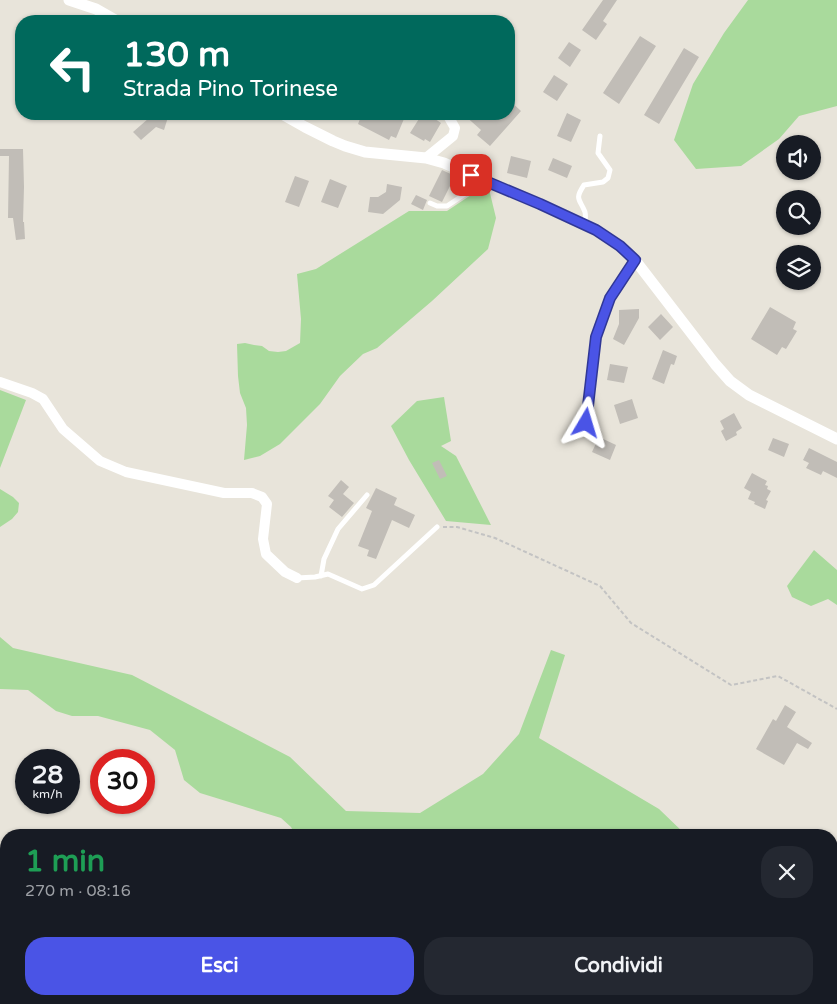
<!DOCTYPE html>
<html lang="it">
<meta charset="utf-8">
<style>
body{margin:0;font-family:"Varela Round",sans-serif;background:#242831;color:#f1f3f6;height:100vh;display:flex;flex-direction:column;font-size:19px;white-space:nowrap}
*{box-sizing:border-box;margin:0}
p{font-size:16px;color:#9ea1a6}
.icon{flex:none;width:28px;height:28px;fill:none;stroke:currentColor;stroke-width:2;stroke-linecap:round;stroke-linejoin:round}
.map{position:relative;flex:1;overflow:hidden}
.details{position:absolute;left:0px;top:829px;width:838px;height:176px;display:flex;flex-direction:column;background:#171b24;border-radius:20px 20px 0 0;box-shadow:0 1px 4px #0004}
.details>*{flex:none}
.banner{position:absolute;left:15px;top:15px;width:500px;height:105px;border-radius:20px;box-shadow:0 1px 4px #0004;background:#00695c;color:#fff;overflow:hidden}
.fabs{position:absolute;left:776px;top:135px;display:grid;gap:10px}
.fabs a{display:grid;place-items:center;width:45px;height:45px;border-radius:50%;background:#171b24;box-shadow:0 1px 4px #0004;font-size:25px}
.speed{position:absolute;left:15px;top:749px;display:flex;gap:10px;font-size:25px;font-weight:700;text-align:center}
.speed>*{display:grid;place-content:center;width:65px;height:65px;border-radius:50%;background:#171b24;box-shadow:0 1px 4px #0004;line-height:1}
.speed small{font-size:12px;font-weight:400}
.speed .limit{border:8px solid #d22;background:#fff;color:#111}
.pin{position:absolute;display:grid;place-items:center;width:42px;height:42px;color:#fff;margin:-21px;border-radius:10px;box-shadow:0 2px 8px #0006}
.me{position:absolute;width:55px;margin:-28px;rotate:7deg;stroke-linejoin:round;filter:drop-shadow(0 0 4px #0008)}
.turn{display:flex;align-items:center;gap:18px;height:105px;padding:0 25px;font-size:22px}
.turn .icon{width:65px;height:65px;stroke-width:2.5}
.turn b{display:block;font-size:35px;line-height:42px}
.round{display:grid;place-items:center;flex:none;width:52px;height:52px;border-radius:20px;background:#242831}
.headline{display:flex;align-items:center;justify-content:space-between;height:85px;padding:0 25px}
h1{font-size:30px;font-weight:700;line-height:38px;color:#1e9e55}
.primary-button{display:flex;gap:10px;margin-top:auto;padding:10px 25px}
.primary-button a{flex:1;height:58px;border-radius:20px;background:#4a54e6;color:#fff;font-size:20px;font-weight:700;line-height:58px;text-align:center}
.primary-button a+a{background:#242831;color:#f1f3f6}
.map>svg:first-child{display:block}
</style>
<div class="map">
<svg width="837" height="1004" viewBox="0 0 837 1004">
<rect width="100%" height="100%" fill="#e8e4da"/>
<!-- green -->
<path fill="#a9da9c" d="M748,0H837V106L799,116L779,139L741,166L696,169L674,140L693,84L724,33Z
M489,189L496,218L488,249L432,301L377,348L363,354L340,376L320,404L280,444L260,456L244,460L247,425L246,408L240,393L238,376L237,344L245,343L254,345L262,346L269,351L278,352L286,351L300,343L301,319L297,274L316,269L409,211H447L471,195Z
M0,390L26,400L0,468Z
M444,397L451,441L441,446L456,456L491,525L446,521L409,460L391,426L417,401Z
M0,489L13,497L19,503L18,512L12,519L0,527Z
M814,550L837,570V605L828,599L811,606L792,597L787,586Z
M0,637L13,648L132,675L290,757L346,811L420,813L483,774L519,734L551,650L565,655L539,738L659,809L686,835H499L489,831H463L439,835H295L291,827L281,818L200,793L184,780L175,750L150,730L98,716H72L56,711L28,690L0,689Z
M831,979L837,984V1004H663L664,999H741L747,1001L751,999H831Z"/>
<!-- water -->
<path fill="#77b8e1" d="M831,913L837,914V964L831,957Z"/>
<!-- building -->
<path fill="#c1bdb7" d="M603,0H617L603,21L607,24L596,40L582,30Z
M640,36L656,46L619,104L603,93Z
M569,42L581,50L570,67L558,58Z
M684,48L699,57L659,124L644,115Z
M554,75L568,84L557,101L543,92Z
M509,100L521,111L490,146L477,135L481,130L463,114H509Z
M567,113L581,120L571,142L557,136Z
M150,114H169L164,130L156,127L141,140L133,132L149,118Z
M362,114H406L396,138L391,136L389,140L358,124Z
M422,114H428L441,123L430,142L425,139L424,141L410,133Z
M0,149H23L24,187L23,222H24L25,239L16,240L13,218H8L9,156H0Z
M511,156L531,161L527,178L507,173Z
M553,158L572,166L567,178L548,170Z
M442,170L455,176L442,202L429,196Z
M295,176L309,181L299,207L285,202Z
M330,179L347,186L338,208L321,202Z
M387,184L402,187L400,200L383,214L368,212L370,197H378L386,192Z
M416,195L427,200L423,210L411,204Z
M770,307L796,322L793,329L797,331L786,349L782,347L777,355L751,339Z
M639,309V318L624,345L613,339L619,324V310Z
M661,314L673,327L660,340L648,327Z
M663,350L677,356L674,365L671,364L664,384L652,379Z
M610,364L628,367L624,383L607,380Z
M632,399L638,418L620,424L614,405Z
M734,413L742,428L736,432L737,435L726,441L721,431L724,429L720,421Z
M599,437L616,445L610,460L592,452Z
M773,438L789,444L784,457L768,450Z
M809,448L837,462V478L823,471L821,475L806,468L809,463L803,460Z
M439,460L447,476L440,479L432,463Z
M752,473L767,481L765,485L768,486L767,489L771,491L766,500L768,501L765,509L754,504L755,502L748,499L751,492L744,488Z
M341,480L349,487L343,494L354,503L342,517L329,507L334,500L328,496Z
M376,488L397,498L394,505L415,515L409,528L392,520L376,559L367,556L369,550L358,546L372,511L366,508Z
M785,705L796,712L787,727L812,743L808,749L797,743L784,765L756,749L773,719L776,721Z"/>
<g fill="none" stroke-linecap="round" stroke-linejoin="round">
<!-- path -->
<path stroke="#c3c3c3" stroke-width="2" stroke-dasharray="4 2.5" stroke-linecap="butt" d="M443,527H457L495,538L600,586L631,623L731,685L778,676L837,709"/>
<!-- service -->
<path stroke="#fff" stroke-width="5" d="M430,203L437,206H447L483,182
M585,225C585,221 586,216 585,212C580,199 574,200 584,185L603,182L608,178L610,170L598,153L600,136
M321,576L324,559L338,529L367,495
M297,578L315,577L328,574L362,589L374,585L437,527"/>
<!-- minor -->
<path stroke="#fff" stroke-width="10" d="M426,158L453,136L455,128L447,114
M0,382L32,393L43,399L63,429L100,461L126,472L224,493H252L262,497L267,504L263,539L266,554L285,572L297,578
M586,423L596,337L610,298L635,260"/>
<!-- tertiary -->
<path stroke="#fff" stroke-width="11" d="M69,0L96,9L117,21
M282,114L305,127L333,141L345,146L365,152L426,158L444,163L484,181L540,204L596,230L620,246L635,260L715,364L730,381L749,395L837,439"/>
</g>
<g fill="none" stroke-linecap="round" stroke-linejoin="round">
<defs>
<path id="route" d="M471,175L540,204L596,230L620,246L635,260L610,298L596,337L586,423"/>
</defs>
<!-- route casing -->
<use href="#route" stroke="#303796" stroke-width="12"/>
<!-- route -->
<use href="#route" stroke="#4a54e6" stroke-width="9"/>
</g>
</svg>
<div class="fabs">
<a><svg class="icon" aria-label="sound" viewBox="0 0 24 24"><path d="M4 9h4l5-4v14l-5-4H4zM17 9q2 3 0 6"/></svg></a>
<a><svg class="icon" aria-label="search" viewBox="0 0 24 24"><circle cx="10" cy="10" r="6"/><path d="M15 15l6 6"/></svg></a>
<a><svg class="icon" aria-label="layers" viewBox="0 0 24 24"><path d="M12 4l9 5-9 5-9-5zM3 14l9 5 9-5"/></svg></a>
</div>
<div class="speed"><div>28<small>km/h</small></div><div class="limit">30</div></div>
<div class="pin" style="left:471px;top:175px;background:#d93025"><svg class="icon" aria-label="arrive" viewBox="0 0 24 24"><path d="M6 21V4h12l-3 4 3 4H6"/></svg></div>
<svg class="me" style="left:586px;top:423px" viewBox="-20 -20 40 40"><path d="M0-17L14 15 0 8-14 15z" fill="#4a54e6" stroke="#fff" stroke-width="4"/></svg>
<div class="banner">
<div class="turn"><svg class="icon" aria-label="left" viewBox="0 0 24 24"><path d="M17 20v-9H6M10 6l-5 5 5 5"/></svg><div><b>130 m</b>Strada Pino Torinese</div></div>
</div>
<section class="details">
<div class="headline"><div><h1>1 min</h1><p>270 m · 08:16</p></div><a class="round"><svg class="icon" aria-label="close" viewBox="0 0 24 24"><path d="M6 6l12 12M18 6L6 18"/></svg></a></div>
<div class="primary-button"><a>Esci</a><a>Condividi</a></div>
</section>
</div>
